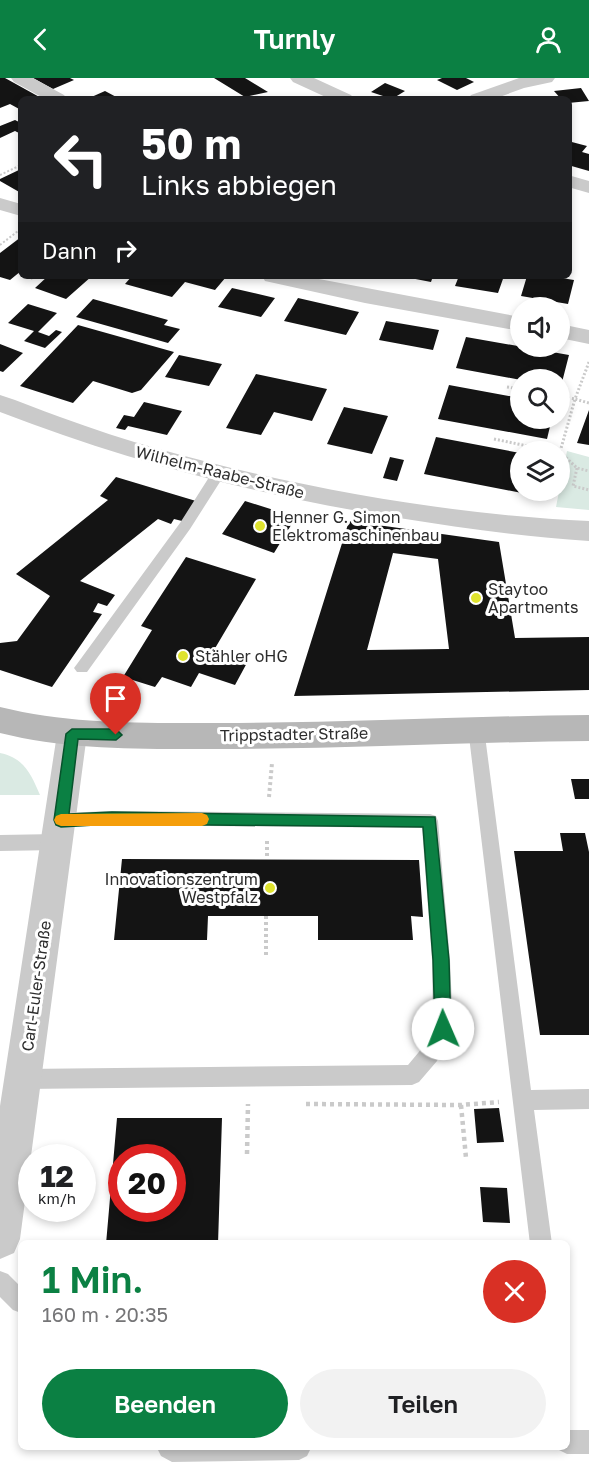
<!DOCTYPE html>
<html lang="de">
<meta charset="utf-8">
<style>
body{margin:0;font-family:"Golos Text",sans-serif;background:#f2f2f2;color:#202124;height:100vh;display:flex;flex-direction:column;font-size:22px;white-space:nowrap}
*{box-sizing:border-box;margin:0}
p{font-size:20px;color:#757577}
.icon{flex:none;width:33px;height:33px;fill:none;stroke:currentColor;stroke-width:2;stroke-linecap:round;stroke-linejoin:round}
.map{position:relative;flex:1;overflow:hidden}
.details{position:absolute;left:18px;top:1162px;width:552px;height:210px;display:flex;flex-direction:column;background:#fff;border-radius:9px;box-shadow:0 3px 9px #0003}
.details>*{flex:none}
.banner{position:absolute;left:18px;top:18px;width:554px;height:183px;border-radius:9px;box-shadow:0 3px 9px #0003;background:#202124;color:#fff;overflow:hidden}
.buttons{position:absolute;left:510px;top:219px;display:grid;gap:12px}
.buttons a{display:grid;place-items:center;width:60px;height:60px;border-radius:50%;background:#fff;box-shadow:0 3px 9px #0003;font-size:30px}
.speed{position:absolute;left:18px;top:1066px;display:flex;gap:12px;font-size:30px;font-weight:700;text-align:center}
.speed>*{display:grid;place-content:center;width:78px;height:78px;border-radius:50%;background:#fff;box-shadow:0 3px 9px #0003;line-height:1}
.speed small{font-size:15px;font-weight:400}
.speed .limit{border:9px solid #d22;background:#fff;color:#111}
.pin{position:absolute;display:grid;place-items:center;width:51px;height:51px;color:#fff;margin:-62px -26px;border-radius:50% 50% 50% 0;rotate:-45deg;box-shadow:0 0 6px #0007}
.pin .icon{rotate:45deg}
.me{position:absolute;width:66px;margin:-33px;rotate:359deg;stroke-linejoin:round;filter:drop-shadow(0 0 4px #0008)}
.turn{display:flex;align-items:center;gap:21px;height:126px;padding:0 24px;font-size:27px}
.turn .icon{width:78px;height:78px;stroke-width:2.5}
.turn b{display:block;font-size:42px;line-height:51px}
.then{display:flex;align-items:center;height:57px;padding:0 24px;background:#0003;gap:12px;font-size:22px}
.round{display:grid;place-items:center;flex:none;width:63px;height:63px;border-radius:32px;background:#f2f2f2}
.head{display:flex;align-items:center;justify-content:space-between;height:102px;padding:0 24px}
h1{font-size:36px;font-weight:600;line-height:45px;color:#0b8043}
.cta{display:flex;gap:12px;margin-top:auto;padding:12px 24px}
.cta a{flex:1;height:69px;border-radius:36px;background:#0b8043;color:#fff;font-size:24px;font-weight:600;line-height:69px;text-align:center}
.cta a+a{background:#f2f2f2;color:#202124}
header{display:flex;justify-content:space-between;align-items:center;height:78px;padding:0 24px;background:#0b8043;color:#fff;font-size:27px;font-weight:600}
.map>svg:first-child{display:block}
</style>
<header><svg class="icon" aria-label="back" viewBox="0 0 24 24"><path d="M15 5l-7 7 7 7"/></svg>Turnly<svg class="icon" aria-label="person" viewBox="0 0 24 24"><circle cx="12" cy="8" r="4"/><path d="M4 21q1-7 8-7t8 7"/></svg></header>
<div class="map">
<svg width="589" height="1391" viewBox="0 0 589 1391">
<rect width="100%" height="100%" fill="#fff"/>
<!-- green -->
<path fill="#daeae3" d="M567,373L589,379V432L556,429Z
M0,675C24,680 31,696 40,717H0Z"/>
<!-- building -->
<path fill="#141414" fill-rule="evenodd" d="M0,0H5L43,21H21V32L10,26L0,30Z
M33,0H70L74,2L53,11Z
M214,0H245L268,14L245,19Z
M442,0H466L474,4L457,12L437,2Z
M385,5L405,13L392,21L371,14Z
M581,10L589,23L568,25V21H561L554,13Z
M105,13L120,21H87Z
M15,42L21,45V56L15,53L0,60V48Z
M568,63L587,68L582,74L589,76V93L568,87Z
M21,91V115L0,103V101Z
M21,159V193L10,202L0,199V175Z
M48,198H92L66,221L35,210Z
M132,198H223L226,199L215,212L185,204L172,219L125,206Z
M400,198H433L431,204Z
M459,198H504L498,215L455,208Z
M527,198H549L574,202L568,226L521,218Z
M232,210L275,220L261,239L218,229Z
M298,220L359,234L346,257L284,243Z
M93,221L168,242L164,247L180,251L168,265L76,239Z
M28,226L57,235L38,254L49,258L56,252L62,254L45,270L24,263L34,253L8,245Z
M386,243L439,252L433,272L379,262Z
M78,247L174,274L141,312L132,315L93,303L73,325L20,308Z
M466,259L569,277L560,312V302H521L456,290Z
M0,266L23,275L3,294L0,293Z
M179,277L222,286L209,308L165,299Z
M256,296L327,311L312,343L274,334L261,357L226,350Z
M449,307L520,320V340H552L547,361L438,341Z
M144,324L182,333L167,357L128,348L125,352L116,350L124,337L134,339Z
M344,329L388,338L372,376L327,366Z
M589,332V367L577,365Z
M436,359L520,375V412H539L537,418L424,396Z
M390,379L404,382L397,403L383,400Z
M116,399L196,423L182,443L174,441L171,446L158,441L80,503L115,517L107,528L98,525L93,534L102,536L52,609L0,592V565L17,563L50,518L16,496L108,422L100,418Z
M245,423L296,439L274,475L222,456Z
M349,443L499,464L515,560L589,559V612L294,618ZM393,475L438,481L449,571L367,572Z
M186,479L256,501L214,572L248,583L235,607L199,595L191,609L162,599L155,609L123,599L152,552L141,548Z
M571,701H589V721H575Z
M560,755H585L589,774V957H540L514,773H563Z
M122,781L419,782L423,839L411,838L413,862H318V838H208L207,862H114Z
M499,1030L504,1064L477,1065L474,1031Z
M117,1040H222L218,1166H106ZM122,1080H172V1131H122Z
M480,1109L507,1110L510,1145L483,1144Z"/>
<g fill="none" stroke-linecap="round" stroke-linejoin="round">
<!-- path-far3 -->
<path stroke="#cacaca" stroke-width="2" stroke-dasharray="2 2" stroke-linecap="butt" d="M0,97L21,87
M0,167L18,153
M31,201L35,198"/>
<!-- path-far2 -->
<path stroke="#cacaca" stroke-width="3" stroke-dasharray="2 2" stroke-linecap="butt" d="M589,284L575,321L589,325
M507,309L520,311
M560,319L575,321L560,374
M494,361L556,374
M560,374L577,390L589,393
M577,390L573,408L589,412"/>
<!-- path-far1 -->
<path stroke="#cacaca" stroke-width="4" stroke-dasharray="3 3" stroke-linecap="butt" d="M269,719L272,685
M267,763V781
M266,838V880"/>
<!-- path -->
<path stroke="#cacaca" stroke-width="4.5" stroke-dasharray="4 4" stroke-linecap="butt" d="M306,1026L461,1027L499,1024
M461,1027L466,1080
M247,1076L248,1026"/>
<!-- lane -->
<path fill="#cacaca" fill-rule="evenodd" d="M218,391L225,396L190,451L87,594H77L74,590L77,586L180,445L213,393Z
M476,643L482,645L484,650L531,1012L589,1011V1031L534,1032L552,1166H530L468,650L470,645Z
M112,733L430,736L436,738L438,743L450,882L453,951L437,983L419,1004L412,1007L23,1011L16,1008L13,1001L16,994L23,991L408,987L423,969L433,950L432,882L422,750L112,747L61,749L55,747L53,742L55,737L61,735Z
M57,756L63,759L66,764L63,769L57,772L0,773V757Z
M0,1193L8,1196L21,1209V1235L13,1232L0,1219Z
M567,1352H589V1376H567L559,1372L558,1370H567Z
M157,1370H311L307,1378L299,1382L172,1384L161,1378Z"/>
<!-- street -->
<path fill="#cacaca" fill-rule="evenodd" d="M11,0H33L64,17L67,21H45L14,4Z
M290,0H314L351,17L354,21H330L293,4Z
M519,0H555L552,4L524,10L494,21H468L471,17Z
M568,97L589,103V115L568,109Z
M0,120L21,126V138L0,132Z
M262,198H303L520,239V253L365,225L265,203Z
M560,246L589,252V266L560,260Z
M0,317C20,323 40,332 60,339C93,351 126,362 159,371C294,409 449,437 589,443V463C525,459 462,450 399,440C262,418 129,384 0,334Z
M72,643L83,647L87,656L20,1161L14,1175L0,1181V1028L57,656L61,647Z"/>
<!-- secondary -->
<path fill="#b7b7b7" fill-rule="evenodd" d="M0,629C73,647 147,645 221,645C344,645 466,638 589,637V663C466,664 344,671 221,671C147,671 72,673 0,655Z"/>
</g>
<!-- route -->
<path fill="#0b8043" stroke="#07532c" stroke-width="1.5" d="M72,651H116L122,657L116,662L78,661L69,736L112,734L435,739L449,882L451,951L448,956L443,959L437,956L435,951L433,882L423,749L112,746L61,749L56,747L54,742L66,656Z"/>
<!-- slow -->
<path fill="#f59e0b" d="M202,735L207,737L209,741L207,746L202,748H61L56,746L54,742L56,738L61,736Z"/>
<!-- markers -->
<g fill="#dfe32f" stroke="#fff" stroke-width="2">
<circle cx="260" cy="448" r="6"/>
<circle cx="476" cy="520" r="6"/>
<circle cx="183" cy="578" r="6"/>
<circle cx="270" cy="810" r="6"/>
</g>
<g text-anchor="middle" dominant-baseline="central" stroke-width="6" stroke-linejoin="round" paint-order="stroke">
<!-- street labels -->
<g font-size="16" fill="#2d2d2d" stroke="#fff">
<text transform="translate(220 394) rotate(14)">Wilhelm-Raabe-Straße</text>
<text transform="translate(294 656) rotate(-1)">Trippstadter Straße</text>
<text transform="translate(36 908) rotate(-82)">Carl-Euler-Straße</text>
</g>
<!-- poi labels -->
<g font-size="16" fill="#2d2d2d" stroke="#fff" text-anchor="start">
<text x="272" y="439">Henner G. Simon<tspan x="272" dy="18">Elektromaschinenbau</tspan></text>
<text x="488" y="511">Staytoo<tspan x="488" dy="18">Apartments</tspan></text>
<text x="195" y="578">Stähler oHG</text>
<text x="258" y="801" text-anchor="end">Innovationszentrum<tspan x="258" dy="18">Westpfalz</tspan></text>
</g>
</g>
</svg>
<div class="buttons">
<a><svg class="icon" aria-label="sound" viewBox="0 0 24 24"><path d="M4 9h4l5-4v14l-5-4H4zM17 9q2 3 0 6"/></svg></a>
<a><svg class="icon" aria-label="search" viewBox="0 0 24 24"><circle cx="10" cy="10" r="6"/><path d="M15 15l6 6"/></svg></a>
<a><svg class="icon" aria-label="layers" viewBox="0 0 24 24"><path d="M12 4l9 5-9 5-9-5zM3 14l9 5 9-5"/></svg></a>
</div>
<div class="speed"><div>12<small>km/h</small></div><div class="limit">20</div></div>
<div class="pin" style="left:116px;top:657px;background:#d93025"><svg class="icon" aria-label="arrive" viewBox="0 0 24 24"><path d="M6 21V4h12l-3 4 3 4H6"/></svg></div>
<svg class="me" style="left:443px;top:951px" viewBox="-20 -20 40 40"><circle r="19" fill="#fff"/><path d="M0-13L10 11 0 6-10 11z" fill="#0b8043"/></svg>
<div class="banner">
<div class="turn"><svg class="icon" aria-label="left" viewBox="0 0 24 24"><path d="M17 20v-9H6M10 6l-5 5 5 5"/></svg><div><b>50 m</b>Links abbiegen</div></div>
<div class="then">Dann<svg class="icon" aria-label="right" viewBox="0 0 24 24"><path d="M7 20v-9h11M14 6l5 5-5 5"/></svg></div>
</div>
<section class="details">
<div class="head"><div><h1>1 Min.</h1><p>160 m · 20:35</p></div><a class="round" style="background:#d93025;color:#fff"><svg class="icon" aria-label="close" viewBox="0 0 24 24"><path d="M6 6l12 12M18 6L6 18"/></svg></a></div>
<div class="cta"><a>Beenden</a><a>Teilen</a></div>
</section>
</div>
